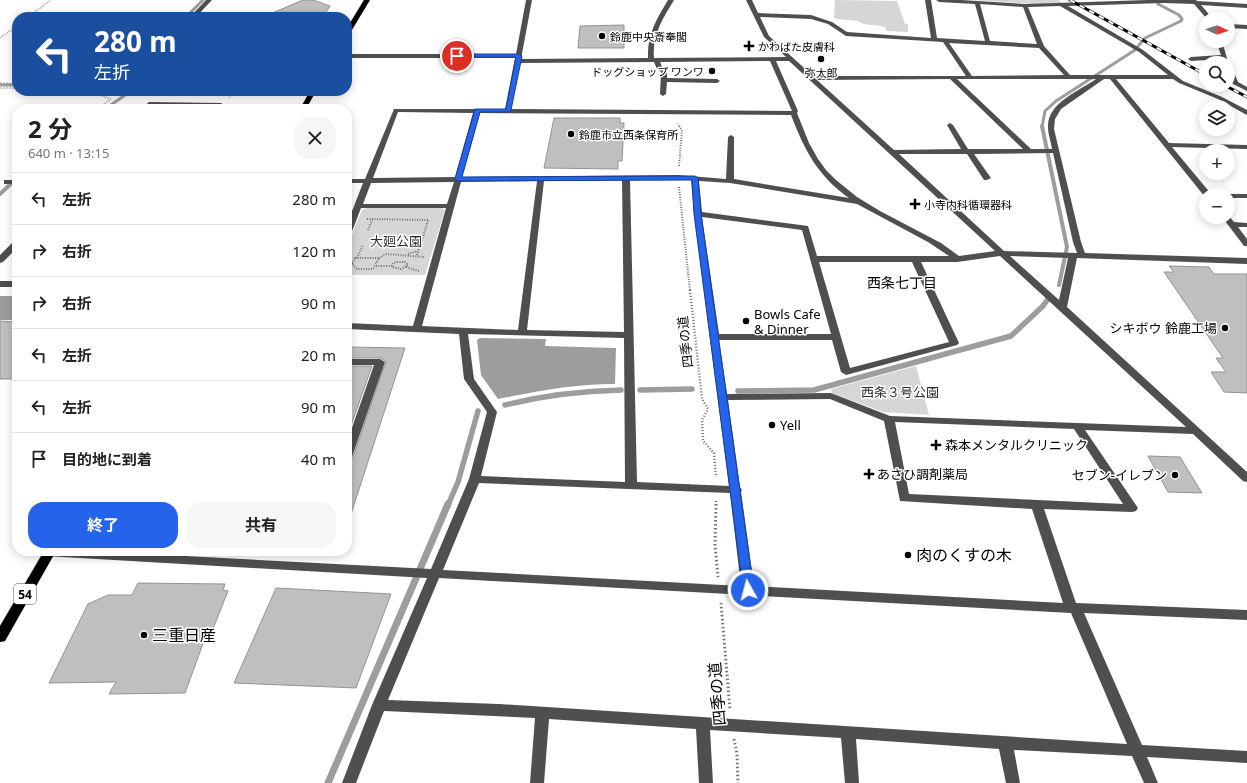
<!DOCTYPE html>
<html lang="ja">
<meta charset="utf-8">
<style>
body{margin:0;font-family:"Noto Sans","Noto Sans JP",sans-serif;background:#f6f6f6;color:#222;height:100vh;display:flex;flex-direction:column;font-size:15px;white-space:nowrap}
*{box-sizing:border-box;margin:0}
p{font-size:13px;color:#767676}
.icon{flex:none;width:22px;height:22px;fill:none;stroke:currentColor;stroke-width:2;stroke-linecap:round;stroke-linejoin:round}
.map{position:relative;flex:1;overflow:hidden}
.side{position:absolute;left:12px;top:104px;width:340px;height:452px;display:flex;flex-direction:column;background:#fff;border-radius:16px;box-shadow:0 2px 10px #0003}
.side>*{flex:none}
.hud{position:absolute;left:12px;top:12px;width:340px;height:84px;border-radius:16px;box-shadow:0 2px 10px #0003;background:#1a4fa0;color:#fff;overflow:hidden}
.needle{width:26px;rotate:93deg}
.controls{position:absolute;left:1199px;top:12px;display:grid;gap:8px}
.controls a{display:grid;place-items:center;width:36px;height:36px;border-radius:50%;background:#fff;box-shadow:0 2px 10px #0003;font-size:20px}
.pin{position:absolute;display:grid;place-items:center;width:34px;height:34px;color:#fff;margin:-17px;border:2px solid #fff;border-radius:50%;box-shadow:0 1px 4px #0007}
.me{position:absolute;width:44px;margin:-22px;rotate:353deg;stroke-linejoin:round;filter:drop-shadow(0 0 3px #0008)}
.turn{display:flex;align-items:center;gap:14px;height:84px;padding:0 16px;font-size:18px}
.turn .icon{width:52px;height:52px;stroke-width:2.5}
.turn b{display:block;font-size:28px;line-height:34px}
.round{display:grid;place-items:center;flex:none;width:42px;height:42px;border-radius:16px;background:#f6f6f6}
.headline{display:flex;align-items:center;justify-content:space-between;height:68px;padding:0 16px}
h1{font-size:24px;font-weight:700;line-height:30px}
.button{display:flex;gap:8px;margin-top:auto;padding:8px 16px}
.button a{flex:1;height:46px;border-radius:16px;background:#2563eb;color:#fff;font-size:16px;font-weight:700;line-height:46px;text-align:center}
.button a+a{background:#f6f6f6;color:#222}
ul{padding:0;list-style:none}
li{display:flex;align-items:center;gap:12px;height:52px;padding:0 16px;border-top:1px solid #e0e0e0}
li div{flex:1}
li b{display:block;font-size:15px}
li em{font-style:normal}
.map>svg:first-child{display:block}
</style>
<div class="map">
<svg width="1247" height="783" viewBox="0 0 1247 783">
<rect width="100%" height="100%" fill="#fff"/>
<!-- green -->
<path fill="#d6d6d6" d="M835,0L897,1L905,24H908V32L886,31V28C878,23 865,27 858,21L836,19L834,17Z
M973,0H1058L1063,3L1033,4Z
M440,207L445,210L425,275H347V247L362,210L367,208Z
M916,366L929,415L883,412L832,393L831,389Z"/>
<!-- water -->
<path fill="#9d9d9d" d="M0,296H17V320H0Z
M480,338L546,339L545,346L616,348L615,384C574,384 538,391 498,399L481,375L477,340Z"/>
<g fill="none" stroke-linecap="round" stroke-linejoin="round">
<!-- stream-far3 -->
<path stroke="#9d9d9d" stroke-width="3" d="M186,17L203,0
M0,85H17
M105,109L131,91
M1042,127L1045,111L1056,101L1135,50L1145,38L1181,21L1182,19L1179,15L1158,4"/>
<!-- stream-far2 -->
<path stroke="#9d9d9d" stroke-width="4" d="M1042,126L1067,247L1059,285
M0,194L17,178"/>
<!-- stream-far1 -->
<path stroke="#9d9d9d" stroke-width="5.5" d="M640,390L692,389
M738,391L814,390L1011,336L1043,306L1048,299
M505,405C545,395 579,391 621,390
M448,505L458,482L478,411"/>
<!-- stream -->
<path stroke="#9d9d9d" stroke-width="7" d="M328,783L448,504"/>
</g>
<!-- building -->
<path fill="#bfbfbf" stroke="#939393" d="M303,0H313L330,6L323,17H263Z
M624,25V48H578L580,26Z
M554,118H620V123H624L622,161H618V169L544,168Z
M1169,266L1209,267L1214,274H1247V393L1224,392L1211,372H1226L1216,358H1223L1164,272H1174Z
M0,321L17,322V379H0Z
M347,347L405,348L350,517L347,516V461L351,460L353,457L386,361L380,358H347Z
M347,366H372L347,437Z
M1148,456L1180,457L1202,493L1168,492Z
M138,583L225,584L223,590L228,591L213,629L208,630L185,693L109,694L116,682L49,683L88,604L108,595H132Z
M276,588L391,594L356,688L234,683Z"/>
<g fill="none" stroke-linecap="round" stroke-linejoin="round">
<defs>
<path id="major" d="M364,0H370L350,33L347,35V28Z
M310,91H316L306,109H300Z
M44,551H56L5,641L0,642V626Z"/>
</defs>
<!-- major casing -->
<use href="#major" stroke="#dbdbdb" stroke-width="1"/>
<!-- path-far3 -->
<path stroke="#717171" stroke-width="1.5" stroke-dasharray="0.5 1" stroke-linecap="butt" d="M28,17L51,0
M0,38L17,26
M0,83L17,84
M0,88H17
M97,91L96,94L111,99L97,109
M229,98L233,93L297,95
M677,123L680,127"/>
<!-- path-far2 -->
<path stroke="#717171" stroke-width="2" stroke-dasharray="1 1.5" stroke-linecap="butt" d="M679,166L682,130L679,126
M679,187L690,291
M367,219L428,220
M368,230L372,220
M347,252L350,245
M408,254L418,251
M417,255L428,221
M355,258H379L373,269H357L352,264Z
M357,258L363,245
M379,258L386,254L424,257
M397,262H405L408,265L401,269L392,267L393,263Z
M347,263H353
M376,266H392
M406,267L419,271"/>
<!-- path-far1 -->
<path stroke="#717171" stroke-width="2.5" stroke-dasharray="1 2" stroke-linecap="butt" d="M690,290L702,399L708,409L702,420L703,441L714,453L716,477
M716,505V500"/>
<!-- path -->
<path stroke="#717171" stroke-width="3" stroke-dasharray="1.5 2.5" stroke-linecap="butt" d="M716,504L715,545L718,577
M721,603L730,710
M734,739L737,754L738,783"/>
<!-- minor -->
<path fill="#4f4f4f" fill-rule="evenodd" d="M206,0H212L196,17H190Z
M526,0H532L521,59L648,58C647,35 656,20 668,0H674C662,20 652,35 654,58L786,57L764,37L746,0H752L758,13L811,15L832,22L847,32L931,38L925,0H931L937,38L985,41L975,4L939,2L936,0H961L1025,4L1148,0H1196L1197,1L1247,4V8L1201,5L1213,19H1207L1194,4L1164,3L1068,6L1143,50L1183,81L1222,97L1247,110V115L1245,114L1218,99L1179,83L1173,79H1116L1169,143L1247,145V149L1172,147L1212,195H1206L1205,197L1110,79H1104L1061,109L1055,119L1054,129L1081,242L1085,253L1247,258V264L1077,258L1067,307L1247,472V482L1243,481L1193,434L1085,430L1138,508L1136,511L1132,512L1044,509L1076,603L1247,610V620L1084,613L1142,745L1247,751V763L1147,757L1158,783H1144L1132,756L1014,750L1020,783H1006L999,749L856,739L859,783H845L841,738L710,730L713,783H699L696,729L549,719L544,783H530L535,718L384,711L356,783H342L372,705L427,578L45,556L43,553L44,551H91L431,569L469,479L487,412L464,379L459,334L347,329V323L413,326L446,208H361L351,234L347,236V224L363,183H347V179H365L394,109H505L515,58H347V54H516ZM980,4L1023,7L1037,44L990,41ZM1060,6L1139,52L1168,75H1070L1044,46L1028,7ZM760,17L811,19L828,24L846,36L943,42L966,76H813L769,36ZM949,43L1039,48L1064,75L972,76ZM770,61L792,111L511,109L520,63L654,62L657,69L661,72L660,94L663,96L666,94L667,82L717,83L720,81L717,79L667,78V71L662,67L660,62ZM776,61H789L995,251L959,256L941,243L880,211L857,197L836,180L826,170L818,159L809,143L797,113L798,111ZM950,79L1023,149H968L953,125L950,123L947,125L961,149L894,150L817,80ZM957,79H1096C1079,91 1047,103 1048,127C1048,134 1051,142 1052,149H1031ZM398,112L473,113L455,177L373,178ZM480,113L791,115C805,151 817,175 849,198L734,179V137L731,135L728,137L726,179L678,175L462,177ZM1053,153L1073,242L1077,253L1004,251L899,154H967L984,180H987L991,178L974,154ZM678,179L691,180L694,214L729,486L637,482L630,180ZM622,180L624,332L527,330L544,181ZM537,181L518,330L422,326L461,182ZM699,181L730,183L857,204L928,242L949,256H817L808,226L702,212ZM454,182L447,204H363L371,183ZM702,217L802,230L831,334H719ZM1000,256L1186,427L890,416L831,393L727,394L719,340H832L841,372L846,375L957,345L959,343L921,262H957ZM1010,256L1068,258L1059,300ZM819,262H912L949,342L850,368ZM468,334L624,338L625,482L481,476L497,412L474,379ZM830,399L884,421L900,501L1032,509L1063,603L754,586L741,492L742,490L740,487L728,400ZM895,422L1074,429L1123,504L909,494ZM479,483L730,493L741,586L443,570ZM439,578L1071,613L1127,744L499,704L388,700Z
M1228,24L1247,25V29L1228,28Z
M1216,41H1222L1228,62H1224L1222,59L1191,61L1188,59L1191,57L1221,55Z
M1228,64L1231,66L1238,82L1247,87V91L1233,84L1228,73Z
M149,102L221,103L224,105L221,109H215L216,107L151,106L148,109H141Z
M4,180H17V184H4Z
M1228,194H1247V198H1228V195H1225Z
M1228,215L1234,222L1247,223V227H1238L1247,239V246H1244L1222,217H1228Z
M14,241H17V248L3,262L0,263V255Z
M0,281H17V287H0Z
M347,359H380L385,362L352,457L351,459L347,460V442L374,365H347Z"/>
<!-- major -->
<use href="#major" fill="#000" fill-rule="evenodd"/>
<defs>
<path id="rail" d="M1070,0L1206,75
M1224,85L1247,97"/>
</defs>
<!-- rail casing -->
<use href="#rail" stroke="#000" stroke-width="3"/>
<!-- rail -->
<use href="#rail" stroke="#fff" stroke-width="2" stroke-dasharray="5.5" stroke-linecap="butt"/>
</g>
<!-- route -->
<path fill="#2563eb" stroke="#184099" d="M519,54L522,56L511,110L508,112H480L462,177L695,176L698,178L701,214L754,590L752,593L748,595L744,593L743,590L694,214L692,180L458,181L455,179L475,109H506L516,57H457L454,56L457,54Z"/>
<!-- markers -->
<g fill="#000" stroke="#fff" stroke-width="1.5">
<circle cx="602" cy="36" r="4"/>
<path d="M747 40h4v4h4v4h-4v4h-4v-4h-4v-4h4z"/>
<circle cx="821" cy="59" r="4"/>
<circle cx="712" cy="71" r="4"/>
<circle cx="571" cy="134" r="4"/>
<path d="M913 198h4v4h4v4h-4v4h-4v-4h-4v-4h4z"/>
<circle cx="746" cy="321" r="4"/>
<circle cx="1225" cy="328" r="4"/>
<circle cx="772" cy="425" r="4"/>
<path d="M934 439h4v4h4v4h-4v4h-4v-4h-4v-4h4z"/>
<path d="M867 468h4v4h4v4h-4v4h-4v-4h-4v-4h4z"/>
<circle cx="1175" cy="475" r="4"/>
<circle cx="908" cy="555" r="4"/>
<circle cx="144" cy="635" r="4"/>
</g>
<g text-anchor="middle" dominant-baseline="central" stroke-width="3" stroke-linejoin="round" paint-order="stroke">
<!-- far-poi labels -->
<g font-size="11" fill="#000" stroke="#fff" text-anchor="start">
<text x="610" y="36">鈴鹿中央斎奉閣</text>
<text x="758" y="46">かわばた皮膚科</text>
<text x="704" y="71" text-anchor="end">ドッグショップ ワンワ</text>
<text x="821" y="72" text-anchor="middle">弥太郎</text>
<text x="579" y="134">鈴鹿市立西条保育所</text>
<text x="924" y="204">小寺内科循環器科</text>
</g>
<!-- shield labels -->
<rect fill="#fff" stroke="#4c4c4c" stroke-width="1" x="14" y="584" width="22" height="20" rx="3"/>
<g font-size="12" font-weight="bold" fill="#000">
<text x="25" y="594">54</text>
</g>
<!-- park labels -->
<g font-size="13" fill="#2d2d2d" stroke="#fff">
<text x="396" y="241">大廻公園</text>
<text x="900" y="392">西条３号公園</text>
</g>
<!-- poi labels -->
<g font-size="13" fill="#000" stroke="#fff" text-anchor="start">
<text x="754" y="314">Bowls Cafe<tspan x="754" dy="15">&amp; Dinner</tspan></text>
<text x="1217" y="328" text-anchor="end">シキボウ 鈴鹿工場</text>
<text x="780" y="425">Yell</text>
<text x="945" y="445">森本メンタルクリニック</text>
<text x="877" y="474">あさひ調剤薬局</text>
<text x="1167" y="475" text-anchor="end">セブン-イレブン</text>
</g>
<!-- street labels -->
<g font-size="13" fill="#000" stroke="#fff">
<text transform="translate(685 342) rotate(-96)">四季の道</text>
</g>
<!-- neighbourhood labels -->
<g font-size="14" fill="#000" stroke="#fff">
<text x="902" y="282">西条七丁目</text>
</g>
<!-- near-poi labels -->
<g font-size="16" fill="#000" stroke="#fff" text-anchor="start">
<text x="916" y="555">肉のくすの木</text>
<text x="152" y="635">三重日産</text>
</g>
<!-- near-street labels -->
<g font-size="16" fill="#000" stroke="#fff">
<text transform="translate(717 694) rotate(-95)">四季の道</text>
</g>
</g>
</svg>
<div class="controls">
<a><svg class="needle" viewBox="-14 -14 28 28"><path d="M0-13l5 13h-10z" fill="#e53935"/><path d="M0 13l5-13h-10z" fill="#767676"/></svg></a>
<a><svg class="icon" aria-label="search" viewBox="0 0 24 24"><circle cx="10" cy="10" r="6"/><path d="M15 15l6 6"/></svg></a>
<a><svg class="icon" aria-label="layers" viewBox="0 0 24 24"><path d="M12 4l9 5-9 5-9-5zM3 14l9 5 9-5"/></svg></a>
<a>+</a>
<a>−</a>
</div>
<div class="pin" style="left:457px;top:56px;background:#d93025"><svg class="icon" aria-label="arrive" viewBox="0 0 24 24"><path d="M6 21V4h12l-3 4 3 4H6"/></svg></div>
<svg class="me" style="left:748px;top:590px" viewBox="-20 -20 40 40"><circle r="17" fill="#2563eb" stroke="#fff" stroke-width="3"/><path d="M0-11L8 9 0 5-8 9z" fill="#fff"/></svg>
<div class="hud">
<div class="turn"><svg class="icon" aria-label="left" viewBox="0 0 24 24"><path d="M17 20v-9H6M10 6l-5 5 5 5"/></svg><div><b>280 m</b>左折</div></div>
</div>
<section class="side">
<div class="headline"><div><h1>2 分</h1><p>640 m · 13:15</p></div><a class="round"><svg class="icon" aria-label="close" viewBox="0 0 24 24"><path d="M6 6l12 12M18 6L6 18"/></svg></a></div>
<ul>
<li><svg class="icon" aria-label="left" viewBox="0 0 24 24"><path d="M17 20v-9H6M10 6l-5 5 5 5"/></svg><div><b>左折</b></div><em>280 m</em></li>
<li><svg class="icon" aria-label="right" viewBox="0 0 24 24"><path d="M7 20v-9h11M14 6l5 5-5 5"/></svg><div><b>右折</b></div><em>120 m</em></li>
<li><svg class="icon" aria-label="right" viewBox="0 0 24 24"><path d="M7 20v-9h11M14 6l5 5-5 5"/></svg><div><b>右折</b></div><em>90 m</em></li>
<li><svg class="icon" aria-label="left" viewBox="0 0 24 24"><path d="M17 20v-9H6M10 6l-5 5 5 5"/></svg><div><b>左折</b></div><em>20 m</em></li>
<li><svg class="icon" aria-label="left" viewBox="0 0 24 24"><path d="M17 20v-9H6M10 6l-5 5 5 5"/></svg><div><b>左折</b></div><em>90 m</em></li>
<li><svg class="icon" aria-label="arrive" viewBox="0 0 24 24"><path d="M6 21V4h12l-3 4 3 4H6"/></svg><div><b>目的地に到着</b></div><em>40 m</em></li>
</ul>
<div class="button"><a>終了</a><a>共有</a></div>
</section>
</div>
